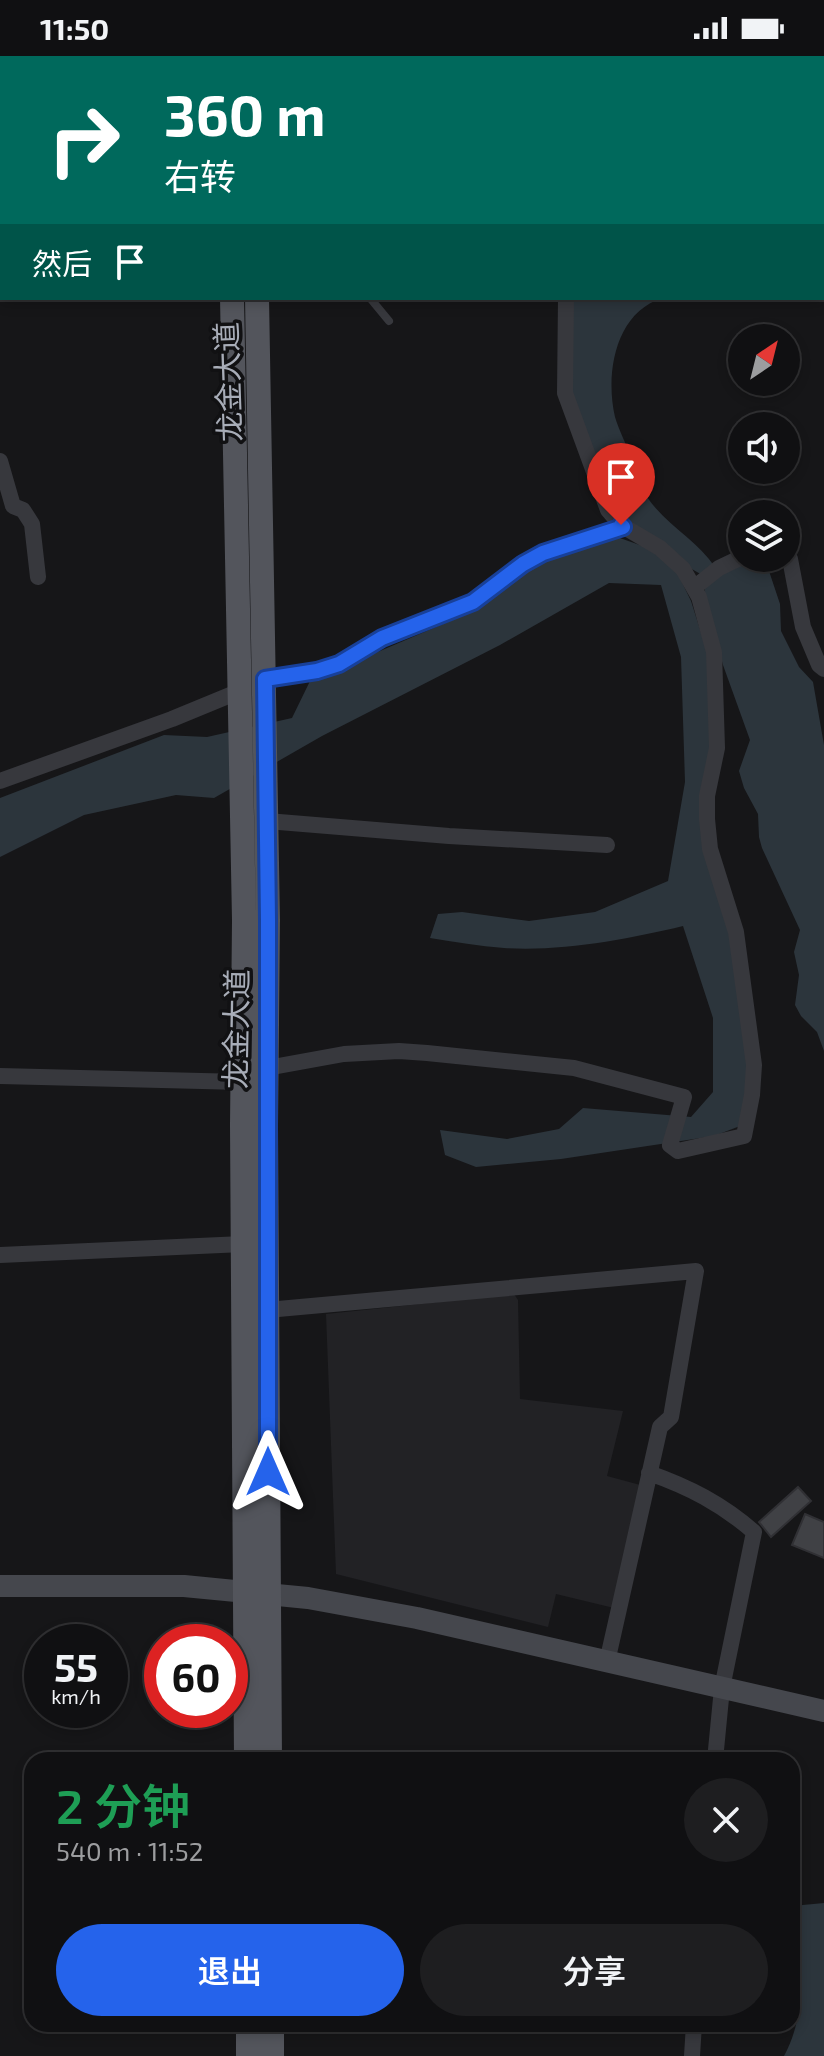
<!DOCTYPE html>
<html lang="zh">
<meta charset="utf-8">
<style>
body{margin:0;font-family:"Exo 2","Noto Sans SC",sans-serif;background:#1e1e20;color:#f1f3f6;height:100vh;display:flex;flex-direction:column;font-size:30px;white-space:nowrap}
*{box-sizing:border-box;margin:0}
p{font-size:26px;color:#9c9d9f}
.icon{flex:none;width:44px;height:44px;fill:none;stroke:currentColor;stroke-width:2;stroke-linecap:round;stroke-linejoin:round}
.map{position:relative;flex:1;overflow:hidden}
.drawer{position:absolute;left:24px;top:1696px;width:776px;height:280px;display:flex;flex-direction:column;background:#101012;border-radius:24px;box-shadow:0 4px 12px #0003,0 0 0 2px #303032}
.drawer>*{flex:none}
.hud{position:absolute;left:0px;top:0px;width:824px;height:244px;box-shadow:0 4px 12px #0003,0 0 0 2px #303032;background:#00695c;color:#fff;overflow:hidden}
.needle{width:52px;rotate:35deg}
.buttons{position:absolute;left:728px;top:268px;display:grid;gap:16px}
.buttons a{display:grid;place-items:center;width:72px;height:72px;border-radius:50%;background:#101012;box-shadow:0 4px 12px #0003,0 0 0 2px #303032;font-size:40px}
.speed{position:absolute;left:24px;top:1568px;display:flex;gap:16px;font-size:40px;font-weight:700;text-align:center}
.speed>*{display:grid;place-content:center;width:104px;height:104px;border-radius:50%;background:#101012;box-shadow:0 4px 12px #0003,0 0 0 2px #303032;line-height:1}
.speed small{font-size:20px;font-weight:400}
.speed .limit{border:12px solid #d22;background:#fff;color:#111}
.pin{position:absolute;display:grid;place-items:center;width:68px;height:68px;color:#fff;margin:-82px -34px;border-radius:50% 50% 50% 0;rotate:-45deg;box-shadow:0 0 8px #0007}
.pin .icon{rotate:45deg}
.me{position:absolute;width:88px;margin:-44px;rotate:0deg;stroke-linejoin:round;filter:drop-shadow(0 0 6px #0008)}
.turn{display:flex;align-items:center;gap:28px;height:168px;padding:0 32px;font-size:36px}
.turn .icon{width:104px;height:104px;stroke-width:2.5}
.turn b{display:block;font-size:56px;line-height:68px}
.then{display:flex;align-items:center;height:76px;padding:0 32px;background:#0003;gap:16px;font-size:30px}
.round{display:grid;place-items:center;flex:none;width:84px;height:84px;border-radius:42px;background:#1e1e20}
.head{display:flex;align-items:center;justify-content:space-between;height:136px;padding:0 32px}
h1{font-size:48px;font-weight:600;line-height:60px;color:#1e9e55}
.cta{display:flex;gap:16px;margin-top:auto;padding:16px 32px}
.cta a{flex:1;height:92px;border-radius:48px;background:#2563eb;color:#fff;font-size:32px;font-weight:600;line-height:92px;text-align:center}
.cta a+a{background:#1e1e20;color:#f1f3f6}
.status{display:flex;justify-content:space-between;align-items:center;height:56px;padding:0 40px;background:#101012;direction:ltr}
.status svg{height:22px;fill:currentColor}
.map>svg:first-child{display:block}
</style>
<div class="status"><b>11:50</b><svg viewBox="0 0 49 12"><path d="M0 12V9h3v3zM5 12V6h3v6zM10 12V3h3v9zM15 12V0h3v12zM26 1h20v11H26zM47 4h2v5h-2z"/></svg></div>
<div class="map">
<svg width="824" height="2000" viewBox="0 0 824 2000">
<rect width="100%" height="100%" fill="#161618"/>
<!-- built -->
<path fill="#222225" d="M514,1238L518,1244L520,1343L623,1355L607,1420L644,1430L614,1552L556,1538L548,1571L336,1518L326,1258Z"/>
<!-- water -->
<path fill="#2c353c" d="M573,242H663C615,256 605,318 615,361C619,374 626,388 631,401C636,414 640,429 647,441C666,469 697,484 715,511L704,520L690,512L679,499L614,455L570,333Z
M617,481L651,493L675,512L691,545L712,611L714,686L703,742L702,792L731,869L749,1016L740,1070L714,1080L561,1103L476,1111L445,1099L440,1074L507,1083L559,1073L583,1052L691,1061L713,1036V962L683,870C629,883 560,896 504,892C479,890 455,886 430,882L438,858L462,856L529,865L595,856L668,825L685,726L681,601L661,529L609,527L500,589L322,680L214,742L176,739L84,759L0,801V742L164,679L207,681L292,662L310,625L471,556L541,504Z
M746,505L753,514L769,515L780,548L781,575L799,611L813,626L824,689V995L817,976L801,960L795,949L799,919L794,896L800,874L762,792L759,781L758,758L744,732L739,715L750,684L723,609L704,538L706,527Z
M824,1847V2000H784C803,1965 804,1922 799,1885L792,1879V1850Z"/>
<!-- building -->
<path fill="#404145" stroke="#303034" stroke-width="2" d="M798,1431L811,1445L771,1481L759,1466Z
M805,1458L824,1466V1502L792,1489Z"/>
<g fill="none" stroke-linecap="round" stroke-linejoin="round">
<!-- lane -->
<path stroke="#37383d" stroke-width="8" d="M590,0L591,2
M370,242L389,265"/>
<!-- street -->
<path stroke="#37383d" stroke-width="16" d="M753,2L754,0
M822,158L824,157
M0,405L13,450L23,454L32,468L38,521
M786,497L790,503L803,571L819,609L824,613
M695,531L719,512L742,501
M265,623L317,615L339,608L382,582L473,546L543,497L623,471
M0,725L172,663L240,635
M267,765L449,780L607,789
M267,1012L344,998L399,995L427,997L574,1012L684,1041L670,1089L678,1095L744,1080L752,1039L754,1009L736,876L710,793L707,763V740L717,692L714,596L699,541L683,513L660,492L621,469L608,454L565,337L566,242
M0,1020L242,1026
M0,1199L243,1188
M267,1254L696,1215L671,1361L660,1371L607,1606
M649,1417C689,1431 722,1448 754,1476L722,1632L715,1704
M692,2000L694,1968"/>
<!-- secondary -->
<path stroke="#45474d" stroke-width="22" d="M0,207L2,206
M0,1530H184L308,1542L417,1562L824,1655"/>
<!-- primary -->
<path stroke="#53555c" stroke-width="24" d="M227,0V2
M252,0V2
M232,242L244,864L242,1070L246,1704
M257,242L268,864L266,1071L270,1704
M248,1968V2000
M272,1968V2000"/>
</g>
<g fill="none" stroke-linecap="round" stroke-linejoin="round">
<defs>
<path id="route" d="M268,1416V864L265,623L317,615L339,608L382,582L473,546L523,508L543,497L623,471L621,469"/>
</defs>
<!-- route casing -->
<use href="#route" stroke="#184099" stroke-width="20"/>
<!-- route -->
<use href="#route" stroke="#2563eb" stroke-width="14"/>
</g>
<g text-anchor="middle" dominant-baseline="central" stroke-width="7" stroke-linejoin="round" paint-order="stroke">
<!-- street labels -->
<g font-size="30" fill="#a8adb8" stroke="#111113">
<text transform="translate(227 326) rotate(-92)">龙金大道</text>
<text transform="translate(235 973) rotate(-89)">龙金大道</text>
</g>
</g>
</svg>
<div class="buttons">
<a><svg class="needle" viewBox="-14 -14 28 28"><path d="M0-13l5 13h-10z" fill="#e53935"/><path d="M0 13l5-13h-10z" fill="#9c9d9f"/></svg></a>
<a><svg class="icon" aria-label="sound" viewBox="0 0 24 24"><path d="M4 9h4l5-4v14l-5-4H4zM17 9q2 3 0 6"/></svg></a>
<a><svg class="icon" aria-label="layers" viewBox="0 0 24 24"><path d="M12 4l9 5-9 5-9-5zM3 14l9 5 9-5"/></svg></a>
</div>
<div class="speed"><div>55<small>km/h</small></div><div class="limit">60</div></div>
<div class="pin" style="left:621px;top:469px;background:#d93025"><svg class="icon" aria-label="arrive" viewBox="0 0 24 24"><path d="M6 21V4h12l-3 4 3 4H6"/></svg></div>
<svg class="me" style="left:268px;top:1416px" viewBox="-20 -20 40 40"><path d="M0-17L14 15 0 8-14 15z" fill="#2563eb" stroke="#fff" stroke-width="4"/></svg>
<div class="hud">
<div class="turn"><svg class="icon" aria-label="right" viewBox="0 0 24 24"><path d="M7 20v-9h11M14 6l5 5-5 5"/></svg><div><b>360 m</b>右转</div></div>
<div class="then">然后<svg class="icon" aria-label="arrive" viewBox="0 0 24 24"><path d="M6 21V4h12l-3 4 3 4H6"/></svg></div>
</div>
<section class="drawer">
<div class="head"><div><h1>2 分钟</h1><p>540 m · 11:52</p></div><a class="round"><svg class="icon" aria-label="close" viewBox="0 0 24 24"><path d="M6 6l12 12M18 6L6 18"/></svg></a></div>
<div class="cta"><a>退出</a><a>分享</a></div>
</section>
</div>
